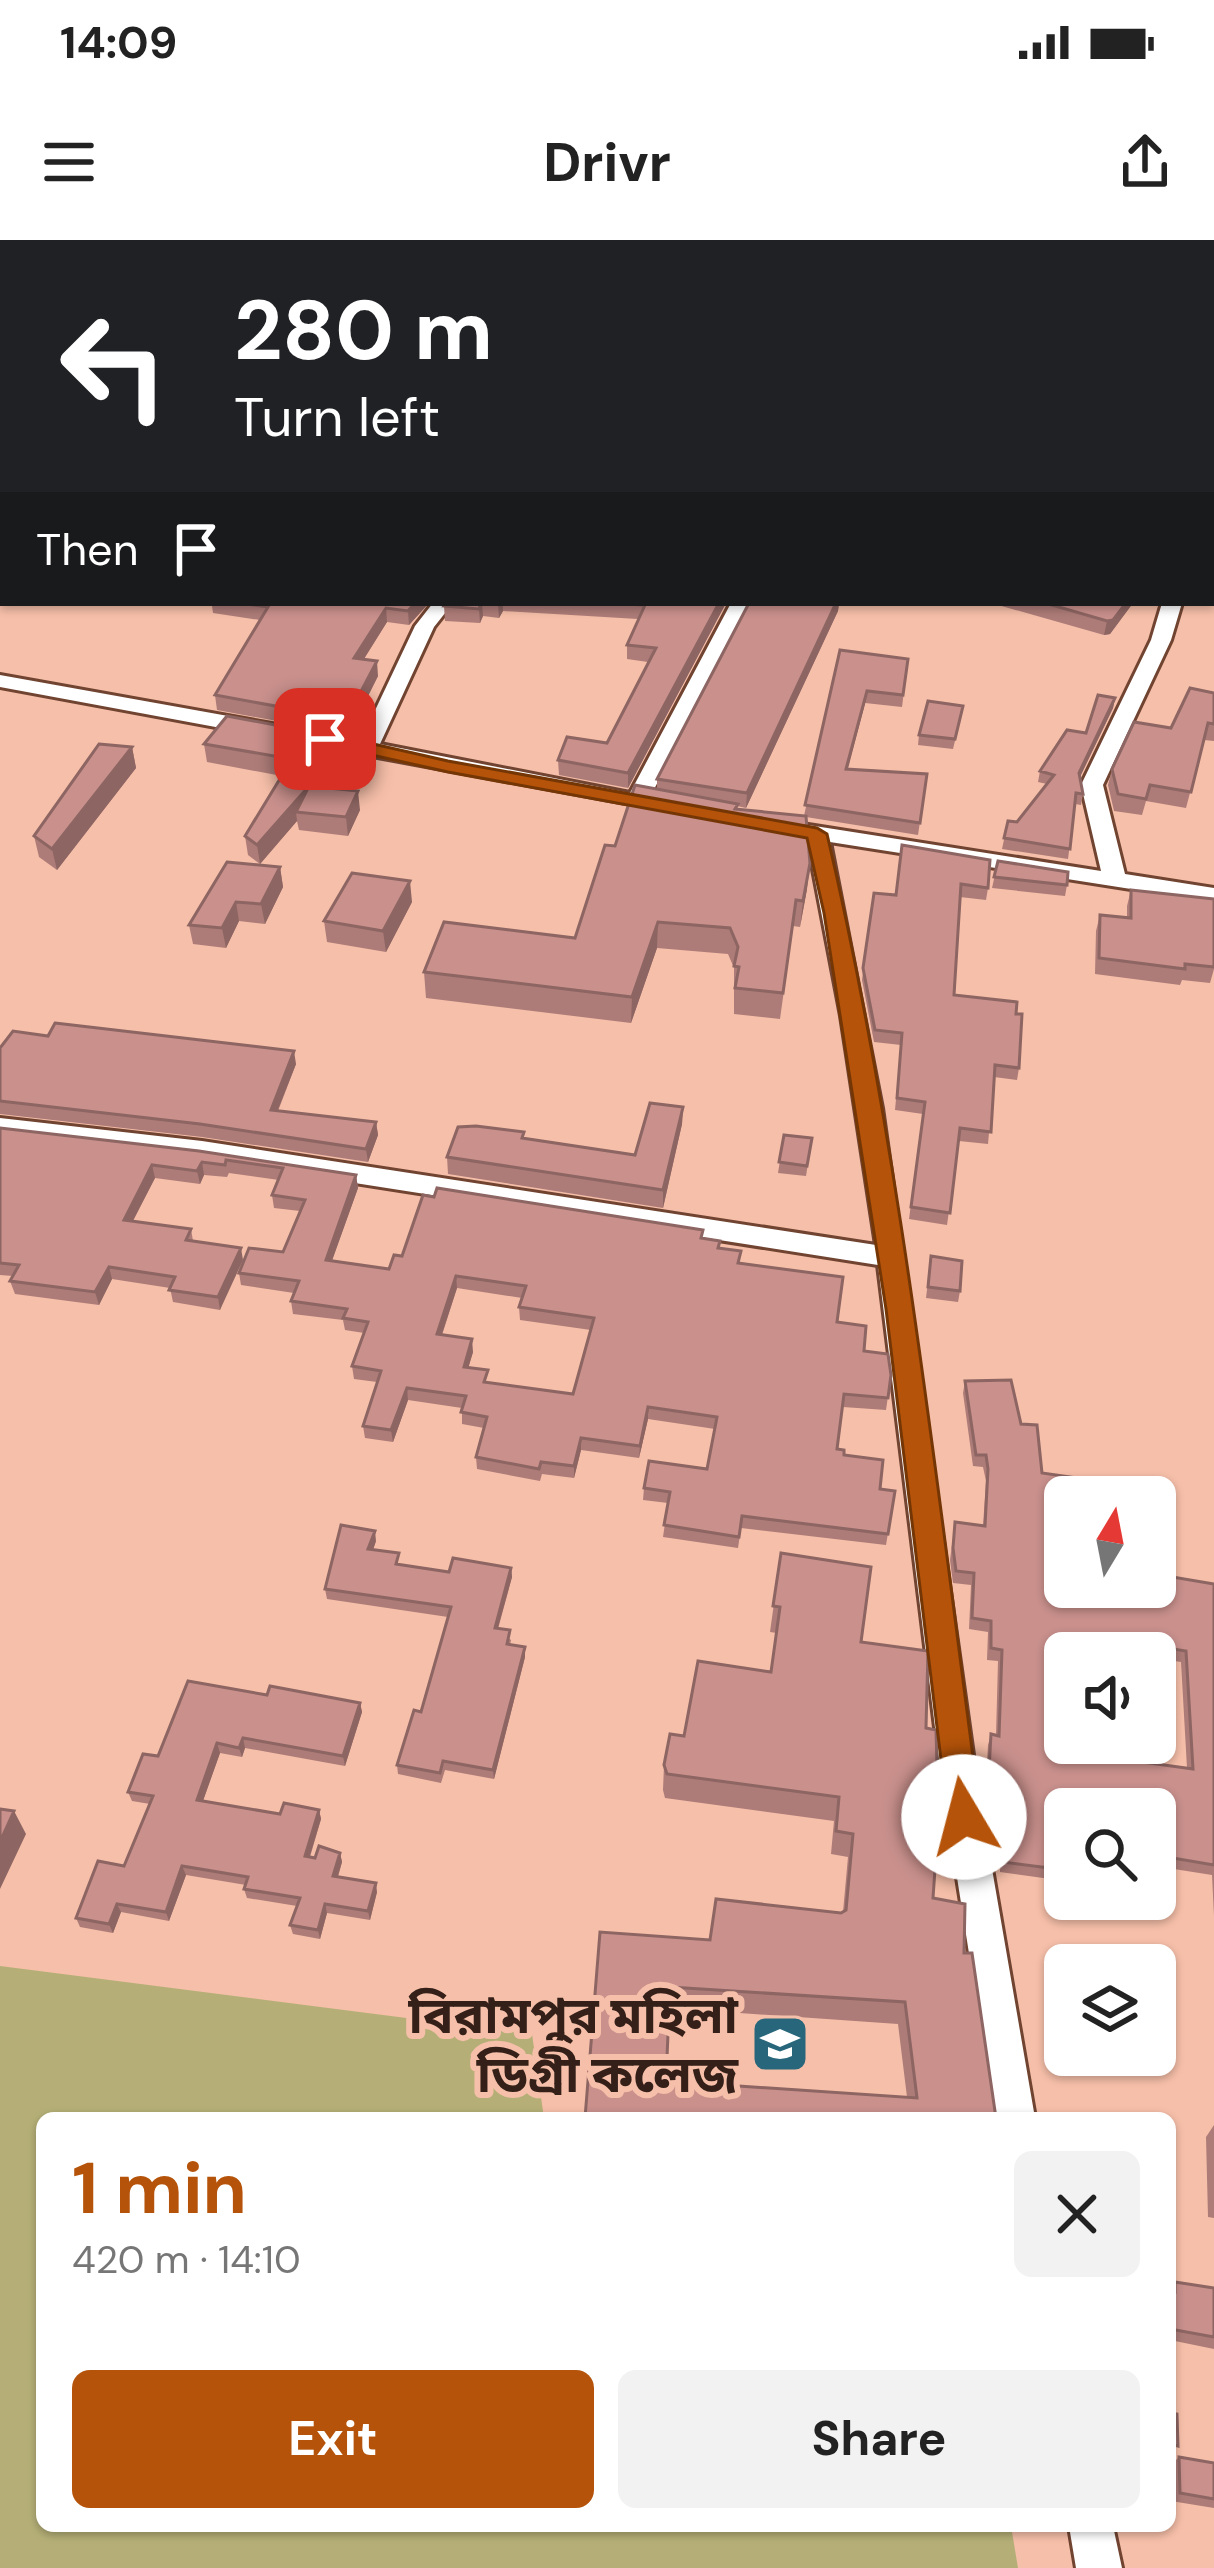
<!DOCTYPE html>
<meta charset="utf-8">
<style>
body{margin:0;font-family:"DM Sans","Noto Sans Bengali",sans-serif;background:#f2f2f2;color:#222;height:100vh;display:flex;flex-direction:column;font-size:45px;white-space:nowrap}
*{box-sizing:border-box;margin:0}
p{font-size:39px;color:#767676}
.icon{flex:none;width:66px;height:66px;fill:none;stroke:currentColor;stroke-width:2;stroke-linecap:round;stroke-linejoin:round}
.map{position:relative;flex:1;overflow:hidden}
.side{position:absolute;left:36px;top:1872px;width:1140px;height:420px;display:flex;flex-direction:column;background:#fff;border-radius:18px;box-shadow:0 3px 9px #0004}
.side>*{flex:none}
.top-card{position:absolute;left:0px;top:0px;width:1215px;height:366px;box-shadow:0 3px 9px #0004;background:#202124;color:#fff;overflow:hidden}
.needle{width:78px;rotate:10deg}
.tools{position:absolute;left:1044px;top:1236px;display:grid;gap:24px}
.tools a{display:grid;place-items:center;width:132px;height:132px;border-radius:18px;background:#fff;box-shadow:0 3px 9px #0004;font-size:60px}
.pin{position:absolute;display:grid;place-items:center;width:102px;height:102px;color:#fff;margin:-51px;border-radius:24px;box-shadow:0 6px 18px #0006}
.me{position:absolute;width:132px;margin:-66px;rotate:352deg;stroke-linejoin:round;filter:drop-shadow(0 0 9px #0008)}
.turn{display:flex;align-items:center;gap:42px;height:252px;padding:0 36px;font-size:54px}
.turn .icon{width:156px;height:156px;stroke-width:2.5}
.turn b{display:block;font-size:84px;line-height:102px}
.then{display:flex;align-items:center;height:114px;padding:0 36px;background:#0003;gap:24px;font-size:45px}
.round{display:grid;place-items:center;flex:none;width:126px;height:126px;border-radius:18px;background:#f2f2f2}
.summary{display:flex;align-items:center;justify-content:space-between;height:204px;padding:0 36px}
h1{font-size:72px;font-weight:700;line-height:90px;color:#b45309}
.cta{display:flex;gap:24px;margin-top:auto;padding:24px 36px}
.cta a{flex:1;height:138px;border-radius:18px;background:#b45309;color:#fff;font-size:48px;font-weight:700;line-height:138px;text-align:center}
.cta a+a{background:#f2f2f2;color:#222}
.status{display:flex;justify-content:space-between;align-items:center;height:84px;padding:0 60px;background:#fff;direction:ltr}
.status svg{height:33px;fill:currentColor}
header{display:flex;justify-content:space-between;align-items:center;height:156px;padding:0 36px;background:#fff;font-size:54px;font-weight:700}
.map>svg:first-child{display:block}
</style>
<div class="status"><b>14:09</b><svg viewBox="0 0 49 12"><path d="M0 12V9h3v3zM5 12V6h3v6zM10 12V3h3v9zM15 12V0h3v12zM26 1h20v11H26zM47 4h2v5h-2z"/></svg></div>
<header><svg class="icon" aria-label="menu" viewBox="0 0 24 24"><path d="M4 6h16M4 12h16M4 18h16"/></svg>Drivr<svg class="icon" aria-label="share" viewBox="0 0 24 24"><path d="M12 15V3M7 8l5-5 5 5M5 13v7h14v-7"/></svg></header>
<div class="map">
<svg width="1214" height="2328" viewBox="0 0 1214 2328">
<rect width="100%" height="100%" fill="#f6bfa9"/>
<!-- green -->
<path fill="#b5af77" d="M0,1726L532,1794L544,1878H42V2286H1011L1018,2328H0Z"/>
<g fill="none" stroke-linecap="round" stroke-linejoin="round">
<defs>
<path id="street" d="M1212,209H1214V219H1212Z
M0,249H3L0,261Z
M433,363H453L434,387L380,504L630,553L731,363H751L650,557L674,562V572L0,447V435L361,500L415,386Z
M1162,363H1182L1171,400L1103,545L1125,634L1214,648V662L830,602L882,868L976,1536L1035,1878H995L941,1536L878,1025L202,919L0,896V878L202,901L876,1005L841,776L807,598L791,591L802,584L1101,631L1081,545L1151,400Z
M1069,2286H1113L1122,2328H1076Z"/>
</defs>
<!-- street casing -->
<use href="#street" stroke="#714431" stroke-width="6"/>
<!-- street -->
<use href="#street" fill="#fff" fill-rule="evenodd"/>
</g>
<!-- wall -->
<path fill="#ad7c78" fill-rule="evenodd" d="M298,0H351L346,3H312Z
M575,0H631L623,3H583Z
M190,363H429L409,385L387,382L364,419L378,436L363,466L364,474L353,495L217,470L215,455L260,380L213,373L212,366Z
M446,363H726L628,548L559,535L558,520L607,503L648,422L627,419V405L638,379L503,371L499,378L483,376L480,383L445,381L444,366Z
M749,363H839L838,371L746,568L737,566V569L804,576L840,410L908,419L902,467L865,463L848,529L927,534L918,595L806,577L807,649L800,687L793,686L780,779L734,774V728L728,714L657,708L631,783L426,758L424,732L575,698L615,606L657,549V539Z
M999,363H1133L1110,394L1104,395L998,365Z
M1214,453V501L1204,500L1186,568L1146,561L1142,575L1114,571L1108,545L1112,529L1171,488Z
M1115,458L1113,468L1080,537L1083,554L1081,565L1075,564L1068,619L1002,609L1008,581L1017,582L1047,544L1038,542L1040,531L1086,493Z
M961,476L953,509L918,505L919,495Z
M340,503L346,505L348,523L327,548L360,570L348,596L299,590L297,581L260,624L248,615L245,596L282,536L207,522L204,504Z
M132,507L136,528L57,630L39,617L34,596Z
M902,605L988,648L986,660L960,657L954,755L1016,774L1019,828L1017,840L994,837L988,904L959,901L947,985L909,979L923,874L895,870L901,805L874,802L862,740L874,653L896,655Z
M998,621L1067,645L1065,656L992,648Z
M280,627L283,647L265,684L239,681L226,708L193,704L189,685Z
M1131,650L1214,659V729L1210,743L1182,740L1180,745L1095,734L1096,691L1100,675L1127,678V666Z
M412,662L386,712L327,702L324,681Z
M0,808L296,824L278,871L376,882L378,895L368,922L202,897L0,874Z
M683,867L682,884L663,968L448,934L447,917L524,892V898L635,915Z
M0,888L356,935L358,948L332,1020L389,1029L402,1016L703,999L740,1024L837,1082L864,1111L891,1135L886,1170L843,1167L837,1209L880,1249L895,1251L886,1305L741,1288L738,1308L663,1297L668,1263L643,1260L644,1248L707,1229L715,1189L648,1179L639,1218L581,1210L574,1238L542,1234L540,1241L477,1229L476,1217L484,1188L462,1184V1168L408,1160L393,1202L365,1198L363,1186L377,1142L354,1139L352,1126L364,1093L345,1090L343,1080L293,1074L291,1061L294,1053L241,1045L239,1033L283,1012L300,971L274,968L272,955L279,940L229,933L227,937L204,935L200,944L155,938L133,981L191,989L193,1001L241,1008L220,1070L173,1062L170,1048L112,1039L99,1065L15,1054L10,1041L13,1036L0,1035ZM457,1048L522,1058L519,1067L520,1080L591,1090L573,1154L488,1143L468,1128L473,1112L442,1095Z
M784,895L812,898L806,936L778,933Z
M931,1016L960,1051L958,1062L926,1058Z
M965,1141L1021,1184L1042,1233L1065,1347L1214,1344V1676L1212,1635L1155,1626V1569H1065V1641L1000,1632L1001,1590L990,1588L985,1559L988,1505L991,1494L996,1495L998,1421L987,1420L988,1392L969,1389L971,1345L953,1343L950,1320L955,1282L983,1286L986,1241L983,1227L973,1226L963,1153ZM1079,1405L1126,1413H1155V1418L1181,1422L1187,1528L1077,1513Z
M376,1301L373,1309L400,1324L449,1332L511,1328L512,1337L498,1389L511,1400L510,1405L525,1407V1417L494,1539L445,1530L441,1543L398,1534L397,1525L421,1472L448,1377L327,1359L325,1349Z
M781,1313L861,1402L926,1488L937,1526L950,1557L944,1581L929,1578L926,1613L933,1658L964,1713L996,1878H585L600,1692L710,1700L843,1672L848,1617L831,1614L834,1581L665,1558L663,1550L664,1525L684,1496L771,1432L777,1393L770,1392ZM669,1768L898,1784L907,1857L666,1841Z
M267,1455L360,1463L362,1472L345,1526L245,1508L242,1517L220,1513L203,1561L280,1574L319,1570L321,1579L310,1617L340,1613L342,1622L338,1637L377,1652L370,1680L327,1673L320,1699L293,1694L290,1685L297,1666L247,1658L244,1649L246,1645L186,1635L169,1681L121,1672L113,1693L80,1687L76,1678L124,1626L150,1564L132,1561L128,1552L158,1516Z
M1214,1885V1978L1208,1977L1206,1897Z
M1175,2042L1214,2048V2109L1170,2100V2048Z
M1179,2217L1214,2223V2268L1171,2261V2225Z"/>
<!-- shaded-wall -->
<path fill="#8d6562" d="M604,0H631L623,3H604Z
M415,363H429L409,385L408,371Z
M482,363L483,376L480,383L479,369Z
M503,363V371L499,378L498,364Z
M719,363H726L628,548V533Z
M836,363H839L838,371L746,568L747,553Z
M1126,363H1133L1110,394L1104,395L1107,381Z
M386,368L387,382L355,433L354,418Z
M377,421L378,436L363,466L364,474L353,495L352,480L357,459Z
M867,451L865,463L844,541L846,529Z
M1115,458L1113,468L1077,543L1079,533Z
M339,497L341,511L346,505L348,523L312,565L309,546Z
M132,507L136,528L57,630L52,609Z
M309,546L296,572L297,581L260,624L257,605Z
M358,551L360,570L348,596L346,577Z
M810,623L807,649L800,687L803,661Z
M280,627L283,647L265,684L261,664Z
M410,641L412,662L386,712L383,691Z
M236,662L239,681L226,708L222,688Z
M658,682L657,708L631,783L632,757Z
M294,811L296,824L273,882L271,870Z
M683,867L682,884L663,968V950Z
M376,882L378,895L368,922L366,909Z
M202,922L204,935L200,944L197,931Z
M152,925L155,938L127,992L124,980Z
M356,935L358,948L328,1032L326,1020Z
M241,1008L243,1020L220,1070L218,1057Z
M109,1027L112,1039L99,1065L95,1052Z
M456,1036L457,1048L438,1106L437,1094Z
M472,1099L473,1112L465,1139L464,1127Z
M407,1148L408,1160L393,1202L391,1190Z
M648,1167V1179L639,1218L640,1206Z
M581,1198V1210L574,1238V1226Z
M375,1291L376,1301L370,1319L368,1309Z
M511,1328L512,1337L495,1398V1388Z
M525,1407V1417L494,1539L493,1530Z
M360,1463L362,1472L345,1526L343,1516Z
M243,1498L245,1508L242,1517L239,1508Z
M217,1503L220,1513L200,1569L197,1560Z
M319,1570L321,1579L307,1625L305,1616Z
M14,1571L26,1594L0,1649V1602Z
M340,1613L342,1622L335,1645L333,1636Z
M182,1626L186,1635L169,1681L166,1672Z
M376,1643L377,1652L370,1680L368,1671Z
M117,1664L121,1672L113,1693L109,1684Z
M325,1664L327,1673L320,1699L318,1690Z"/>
<!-- building -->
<path fill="#c9908c" stroke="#8d6562" stroke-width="3" fill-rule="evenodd" d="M239,363H415L408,371L386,368L354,418L377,421L357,459H362L352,480L215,455L268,367Z
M446,363H481L479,369L444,366Z
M608,363H719L628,533L558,520L567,497L607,503L656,408L627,405L645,365Z
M749,363H836L747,553L657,539Z
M1045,363H1126L1113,380L1107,381Z
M840,410L908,419L903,455L867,451L846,529L927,534L920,583L805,565Z
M1190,448L1214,453V484L1208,483L1191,552L1150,545L1146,559L1118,554L1112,529L1134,482L1171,488Z
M1098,455L1115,458L1079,533L1083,554L1076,553L1070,609L1004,598L1008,581L1017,582L1054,535L1040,531L1067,490L1086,493Z
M928,461L963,466L955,499L919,495Z
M227,476L339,497L334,502L346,505L309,546L358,551L346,577L296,572L309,546L257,605L245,596L292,519L204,504Z
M99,504L132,507L52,609L34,596Z
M635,545L738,564L735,569L806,576L810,623L803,661L796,660L783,753L735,748L739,727L734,726L738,707L730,688L658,682L632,757L424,732L444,682L575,698L605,605L615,606Z
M902,605L990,620L988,648L961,644L954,755L1017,762L1016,774H1022L1019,828L995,825L991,892L960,888L950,973L911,967L925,862L897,858L902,793L875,790L863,728L874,653L896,655Z
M998,621L1068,632L1067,645L994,637Z
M227,622L280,627L261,664L236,662L222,688L189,685Z
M352,633L410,641L383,691L324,681Z
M1131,650L1214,659V727L1185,724V729L1099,718L1100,675L1131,678Z
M55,783L294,811L271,870L376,882L366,909L200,884L0,861V808L13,791L48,796Z
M650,863L683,867L663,950L447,917L458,887L476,886L524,892L522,898L635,915Z
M0,888L199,911L356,935L326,1020L389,1029L394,1015L402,1016L423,955L434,957L437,948L703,990L701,998L720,1001L718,1008L741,1011L738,1023L843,1037L837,1082L866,1086L864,1111L888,1114L891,1135L888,1158L844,1154L837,1209L844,1210V1215L883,1220L880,1249L895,1251L888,1294L742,1276L739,1297L664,1285L670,1252L644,1248L649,1221L707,1229L717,1177L648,1167L640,1206L581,1198L574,1226L541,1222L539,1229L476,1217L487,1177L461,1172L466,1156L407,1148L391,1190L363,1186L381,1131L352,1126L368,1082L343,1078L347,1069L291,1061L299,1041L239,1033L249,1008L283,1012L305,960L272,955L283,928L226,920L225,925L202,922L197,931L152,925L124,980L191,989L186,1000L241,1008L218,1057L169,1050L175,1037L109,1027L95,1052L10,1041L19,1025L0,1023ZM456,1036L526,1046L519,1067L594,1078L573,1154L484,1142L488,1130L464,1127L472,1099L437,1094Z
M784,895L812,898L807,926L779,922Z
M931,1016L962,1021L960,1051L928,1047Z
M1011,1140L1021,1184L1037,1185L1042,1233L1112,1243V1257H1065V1347H1155V1334L1214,1344V1625L1155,1615V1569H1065V1630L1003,1622L1004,1579L993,1577L988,1548L991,1494L999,1496L1002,1410L991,1408V1381L972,1378L974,1333L956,1331L953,1308L955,1282L985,1286L988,1229L986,1215H976L965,1141ZM1079,1394L1186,1411L1193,1529L1077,1513V1503H1065V1413H1079Z
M341,1285L375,1291L368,1309L399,1313L396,1324L449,1332L453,1318L511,1328L495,1388L510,1390L507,1404L525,1407L493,1530L443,1521L440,1533L397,1525L414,1470L421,1472L451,1367L325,1349Z
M781,1313L871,1327L861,1402L928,1411L926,1488L936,1490L937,1526L946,1528L950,1557L932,1554L926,1613L936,1615L933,1658L965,1664L964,1713H972L996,1878H585L600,1692L710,1700L716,1659L841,1673L846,1670L853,1594L836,1591L839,1557L667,1534L664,1525L670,1494L684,1496L698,1421L771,1432L780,1367L773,1366ZM670,1747L905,1762L917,1858L666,1841Z
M188,1441L267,1455L270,1446L360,1463L343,1516L243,1498L239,1508L217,1503L197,1560L280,1574L284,1563L319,1570L305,1616L315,1618L319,1606L340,1613L333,1636L376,1643L368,1671L325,1664L318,1690L290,1685L300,1658L244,1649L248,1637L182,1626L166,1672L117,1664L109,1684L76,1678L98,1621L124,1626L153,1556L128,1552L143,1514L158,1516Z
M0,1569L14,1571L0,1602Z
M1175,2042L1214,2048V2097L1170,2089V2051L1175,2052Z
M1170,2173L1177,2174L1178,2206L1170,2204Z
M1179,2217L1214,2223V2259L1180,2253Z"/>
<!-- route -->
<path fill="#b45309" stroke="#753606" stroke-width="3" d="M325,493L448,521L817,588L827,594C902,914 937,1251 981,1577L976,1587L964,1592L953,1587L948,1577L886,1069L824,673L807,598L448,532L318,503V495Z"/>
<!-- icons -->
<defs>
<symbol id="university-square" viewBox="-11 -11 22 22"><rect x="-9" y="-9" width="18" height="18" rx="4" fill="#27667b" stroke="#f6bfa9"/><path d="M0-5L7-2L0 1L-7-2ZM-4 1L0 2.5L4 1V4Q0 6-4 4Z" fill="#fff"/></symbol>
</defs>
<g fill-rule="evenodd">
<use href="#university-square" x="747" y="1771" width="66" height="66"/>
</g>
<g text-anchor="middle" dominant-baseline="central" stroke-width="12" stroke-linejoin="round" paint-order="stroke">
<!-- near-poi labels -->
<g font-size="51" font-weight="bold" fill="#342018" stroke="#f6bfa9" text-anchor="end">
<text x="738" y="1775">বিরামপুর মহিলা<tspan x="738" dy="59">ডিগ্রী কলেজ</tspan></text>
</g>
</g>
</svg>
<div class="tools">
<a><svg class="needle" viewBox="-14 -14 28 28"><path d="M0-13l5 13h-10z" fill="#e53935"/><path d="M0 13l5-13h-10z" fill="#767676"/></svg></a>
<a><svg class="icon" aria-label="sound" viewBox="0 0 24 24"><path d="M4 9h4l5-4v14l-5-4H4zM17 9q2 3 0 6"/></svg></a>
<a><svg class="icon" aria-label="search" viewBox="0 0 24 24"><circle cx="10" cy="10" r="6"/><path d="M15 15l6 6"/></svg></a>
<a><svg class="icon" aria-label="layers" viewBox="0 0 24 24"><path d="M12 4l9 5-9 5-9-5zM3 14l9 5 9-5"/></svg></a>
</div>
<div class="pin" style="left:325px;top:499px;background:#d93025"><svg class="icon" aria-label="arrive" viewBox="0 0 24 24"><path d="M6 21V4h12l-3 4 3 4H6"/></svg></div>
<svg class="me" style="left:964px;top:1577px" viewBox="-20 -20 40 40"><circle r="19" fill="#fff"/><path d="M0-13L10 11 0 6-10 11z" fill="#b45309"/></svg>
<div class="top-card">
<div class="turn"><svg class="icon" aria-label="left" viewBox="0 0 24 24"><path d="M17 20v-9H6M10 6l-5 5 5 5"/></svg><div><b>280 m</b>Turn left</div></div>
<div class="then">Then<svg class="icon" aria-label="arrive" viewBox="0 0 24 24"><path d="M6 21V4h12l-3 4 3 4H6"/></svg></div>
</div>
<section class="side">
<div class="summary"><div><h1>1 min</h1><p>420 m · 14:10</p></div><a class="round"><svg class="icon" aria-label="close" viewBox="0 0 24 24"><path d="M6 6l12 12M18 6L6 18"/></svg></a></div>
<div class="cta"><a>Exit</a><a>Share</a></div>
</section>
</div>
